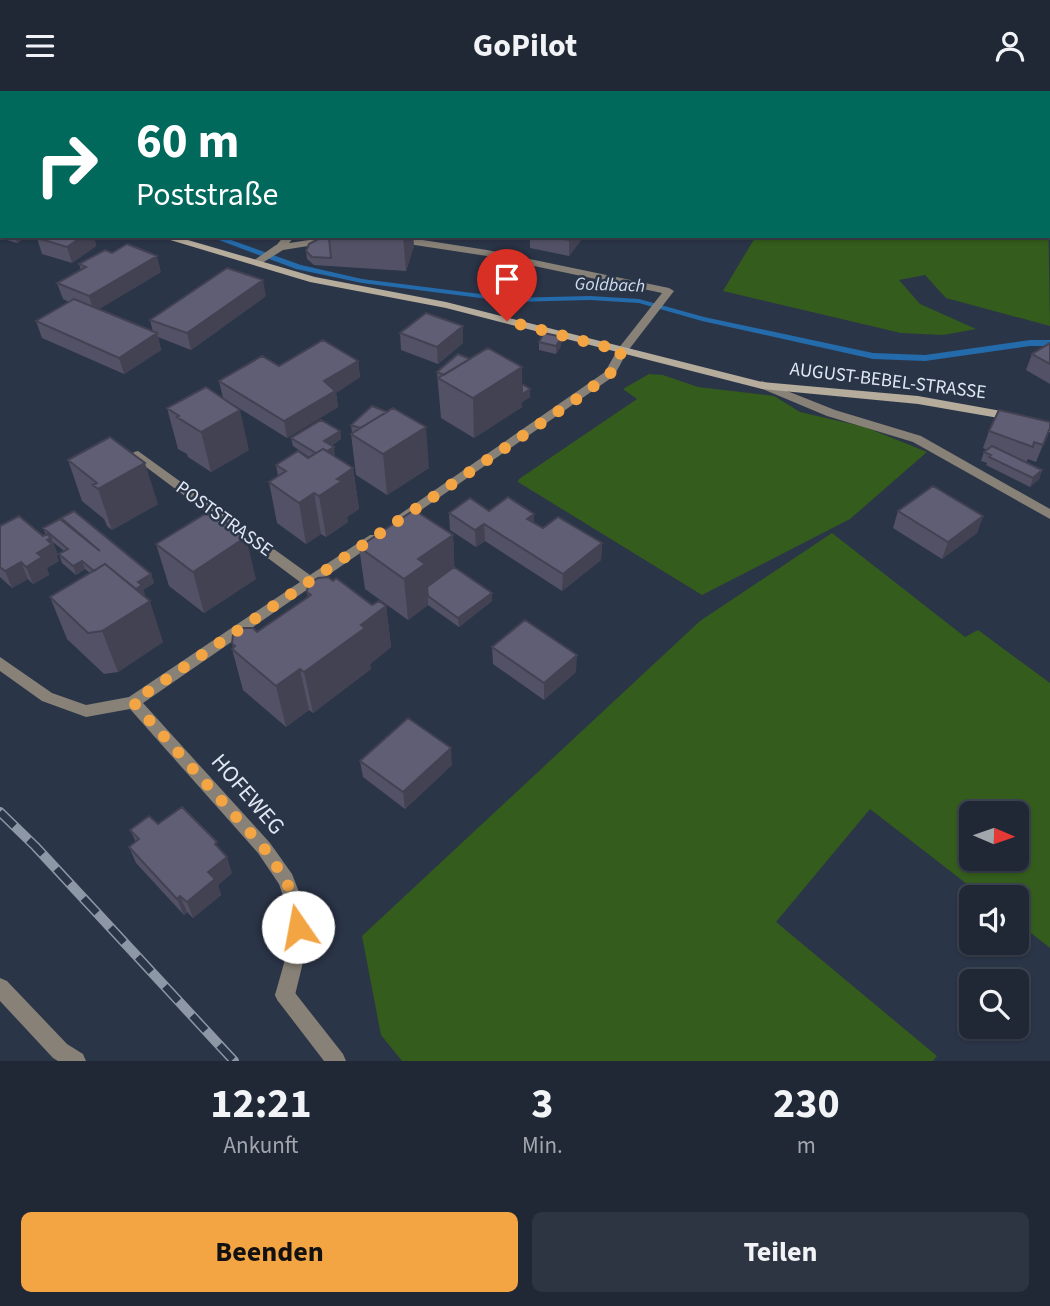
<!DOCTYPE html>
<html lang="de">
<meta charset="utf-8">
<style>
body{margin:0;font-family:"Source Sans 3",sans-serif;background:#2d3442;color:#f1f3f6;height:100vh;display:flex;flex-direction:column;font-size:26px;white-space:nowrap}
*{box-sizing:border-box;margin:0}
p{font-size:23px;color:#a2a6ad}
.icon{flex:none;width:38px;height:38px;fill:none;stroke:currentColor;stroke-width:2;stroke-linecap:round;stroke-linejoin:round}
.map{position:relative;height:970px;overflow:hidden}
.side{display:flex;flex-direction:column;background:#202836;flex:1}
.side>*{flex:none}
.hud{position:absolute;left:0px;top:0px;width:1050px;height:147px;box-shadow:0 2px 5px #0004,0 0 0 2px #3d4451;background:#00695c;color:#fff;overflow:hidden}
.needle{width:46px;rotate:92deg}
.tools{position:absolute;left:959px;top:710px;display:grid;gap:14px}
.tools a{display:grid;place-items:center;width:70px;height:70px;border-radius:10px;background:#202836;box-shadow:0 2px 5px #0004,0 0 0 2px #3d4451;font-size:35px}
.pin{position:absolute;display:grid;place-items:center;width:60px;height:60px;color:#fff;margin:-72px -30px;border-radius:50% 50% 50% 0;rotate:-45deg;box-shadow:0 0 7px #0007}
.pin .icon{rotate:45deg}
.me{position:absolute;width:77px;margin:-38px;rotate:348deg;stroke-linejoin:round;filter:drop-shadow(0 0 5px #0008)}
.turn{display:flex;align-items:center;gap:24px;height:147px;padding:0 21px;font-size:32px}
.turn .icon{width:91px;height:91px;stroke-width:2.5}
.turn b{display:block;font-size:49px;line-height:60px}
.eta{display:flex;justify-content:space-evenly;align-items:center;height:119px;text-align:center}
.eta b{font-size:42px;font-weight:700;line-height:49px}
.button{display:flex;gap:14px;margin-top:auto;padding:14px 21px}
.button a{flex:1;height:80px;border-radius:10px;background:#f3a443;color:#111;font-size:28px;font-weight:700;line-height:80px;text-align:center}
.button a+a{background:#2d3442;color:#f1f3f6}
header{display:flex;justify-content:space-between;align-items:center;height:91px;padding:0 21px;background:#202836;font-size:32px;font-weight:700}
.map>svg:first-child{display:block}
</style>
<header><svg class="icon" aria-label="menu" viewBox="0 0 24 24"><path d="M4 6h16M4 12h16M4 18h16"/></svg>GoPilot<svg class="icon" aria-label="person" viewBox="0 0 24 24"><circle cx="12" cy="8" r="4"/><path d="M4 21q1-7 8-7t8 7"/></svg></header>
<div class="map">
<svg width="1050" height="970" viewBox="0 0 1050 970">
<rect width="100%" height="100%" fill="#2b3548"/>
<!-- green -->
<path fill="#345c1c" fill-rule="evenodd" d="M1048,111L1050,235L946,207L925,184L899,189L920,213L976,238L943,244L901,242L723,200L756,145H1048Z
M649,283L663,284L698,296L774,305L800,321L865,336L927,361L850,428L702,504L518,391L519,388L637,308L623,298Z
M832,442L965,546L978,539L1050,592V857L1017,831V807H985L870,718L776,831L937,965L933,970H402L381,944L362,845L700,530ZM971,723H1017V768H971Z"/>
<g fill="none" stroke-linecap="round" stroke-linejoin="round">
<!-- stream -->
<path fill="#246bab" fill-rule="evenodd" d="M0,62H2V67H0Z
M208,145H220L301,174L362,188L511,207L590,205L639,208L704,226L873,262L925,264L1030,249H1050V255H1030L925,270L873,268L702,230L639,212L590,209L511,211L362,192L296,178Z"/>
<!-- lane -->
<path fill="#878177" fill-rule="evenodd" d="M264,0H273L263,2Z
M284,145H295L284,158H276L275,156Z
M762,290L835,319L921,345L1050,418V428L913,351L827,325L758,296V292Z
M285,895L292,898L343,963L346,970H324L278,910L275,904L278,898Z"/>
<!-- street -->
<path fill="#878177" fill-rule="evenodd" d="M2,104V110L0,111V105Z
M397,145L487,159L669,197L674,200L627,261L614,285L401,433L394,429L396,426L605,281L618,258L662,202L487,165L395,151L390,148Z
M329,146L333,147V151L283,159L259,174L250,172L276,154Z
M138,360L310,484L370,444H380L382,447L143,612L270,752L292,783L306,819L308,851L295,904L292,910L285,913L278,910L275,904L290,851L288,819L279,793L258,762L130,618L86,626L42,610L0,580V566L52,602L86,614L129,606L300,491L134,367L132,364L134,361Z
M0,887L7,890L67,953L83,963L86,970H58L53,967L0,910Z"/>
<!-- secondary -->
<path fill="#b5ac9c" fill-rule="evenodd" d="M0,97H2V103H0Z
M157,145H174L315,186L446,211L762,291L918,305L1018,323L1050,333V341L1016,330L918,313L762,298L446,217L310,191Z"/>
<defs>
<path id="rail" d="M0,721L35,755L234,970"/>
</defs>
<!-- rail casing -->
<use href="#rail" stroke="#8e97a6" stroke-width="10"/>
<!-- rail -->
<use href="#rail" stroke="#2b3548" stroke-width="7" stroke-dasharray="20" stroke-linecap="butt"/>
</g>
<!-- wall -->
<path fill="#535165" d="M2,111V145H28L17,152L0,147V112Z
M39,145H94L96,155L72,172L42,163L37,147Z
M328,145H413L414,155L406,180L314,174L307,168L306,160L329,147Z
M530,145H581V149L569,165L530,157Z
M79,173L161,181L99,218L153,241L150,229L266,205L191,259L158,246L161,259L124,283L42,247L36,230L69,211L63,208L57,192L81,179Z
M463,235V252L438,273L401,259L400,242Z
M539,251L561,255L556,263L539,259Z
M1050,252V293L1026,279L1032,263Z
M358,270L360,286L336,302L338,316L287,347L223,307L219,290L279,275Z
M522,276V293L530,298V306L522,311V316L474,347L441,327L437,281Z
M167,317L249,359L211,381L188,366L187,363L178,358Z
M387,321L429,377L387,404L356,384L351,343L352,342L351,334Z
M1050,337L1036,371L1028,368L1026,371L1042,379L1039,388L1030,396L986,374L987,372L981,370L984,361L987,359L983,357L989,340Z
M340,340L341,348L331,355L334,365L353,377L359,418L347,426L348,431L326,446L321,443L306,453L277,432L269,391L278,385L276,374L309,366L293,355L291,347Z
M68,369L158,413L112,439L107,435L104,428L82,410Z
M489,420L534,432L543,437L602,452L601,469L562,500L485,450L476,456L450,439L449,422Z
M898,420L983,425L977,442L942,468L893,437Z
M61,427L151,483L154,492L143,499L145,503L143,504L163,551L118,581L104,583L67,548L50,506L90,482L85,478L76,484L62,472L59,463L64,460L53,451L58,464L57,465L59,470L47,477L49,484L33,493L28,488L12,497L0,486V435L43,445L46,444L43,437L63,430Z
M453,444L454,476L492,502V510L459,536L428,514L408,529L365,498L359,456Z
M156,453L256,488L204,522L169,495Z
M307,501L372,514L386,515L391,556L370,573L371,578L313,622L309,619L286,636L243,599L232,558L233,557L232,552L257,541L308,506Z
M492,556L576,581L544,609L493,573Z
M360,670L452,674L405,718L363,686Z
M158,733L220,758L232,782L218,794L221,804L193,827L187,821L184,824L136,772L129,756L136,751L130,739Z"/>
<!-- shaded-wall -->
<path fill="#434252" d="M423,0H434V2H421Z
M15,145H28L17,152Z
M83,145H94L96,155L72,172L67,156Z
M403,145H413L414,155L406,180Z
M572,145H581V149L569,165V149Z
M157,165L161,181L94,221L89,205Z
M263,189L266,205L191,259L187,242Z
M463,235V252L438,273L437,256Z
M157,242L161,259L124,283L119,267Z
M562,246L561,255L556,263V255Z
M358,270L360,286L336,302L338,316L287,347L284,330L324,290Z
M522,276V303L530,298V306L522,311V316L474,347L473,307Z
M240,319L249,359L211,381L201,341Z
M426,336L429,377L387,404L383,363Z
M340,340L341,348L325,358L324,350Z
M334,356L335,365L321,374L320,365Z
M145,372L158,413L112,439L98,398Z
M353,377L359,418L347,426L348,431L326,446L319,405L337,388Z
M1042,379L1039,388L1030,396L1033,387Z
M314,402L321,443L306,453L299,412Z
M534,423V440L527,428Z
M983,425L977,442L942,468L948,451Z
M484,433L485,450L476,456L475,439Z
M453,444L455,485L428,505V514L408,529L404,488L418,468Z
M246,446L256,488L204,522L193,481Z
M51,447L58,464L57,465L59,470L47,477L49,484L33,493L26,476L47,449Z
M602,452L601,469L562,500L563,483Z
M82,470L85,478L76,484L73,475Z
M21,471L28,488L12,497L5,480Z
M151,483L154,492L143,499L145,503L127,514L138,491Z
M492,502V510L459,536L458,527Z
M150,510L163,551L118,581L102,540Z
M386,515L391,556L370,573L371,578L313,622L304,581Z
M577,564L576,581L544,609V592Z
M300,578L309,619L286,636L276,595Z
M451,657L452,674L405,718L403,701Z
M227,766L232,782L218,794L221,804L193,827L187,811L208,781Z
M180,805L187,821L184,824L177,808Z"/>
<!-- building -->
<path fill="#605e75" stroke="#434252" stroke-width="2" d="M118,0H124L133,2H115Z
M402,0H423L421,2H401Z
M39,145H83L67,156L37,147Z
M550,145H572L569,149Z
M320,147H329L331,167L312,166L306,160L309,153Z
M127,153L157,165L89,205L57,192L86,176L79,173L105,159L112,162Z
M227,177L263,189L187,242L150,229Z
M74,208L157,242L119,267L36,230Z
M426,222L463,235L437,256L400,242Z
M544,242L562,246L556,255L539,251Z
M323,249L358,270L324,290L335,300L284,330L219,290L262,265L279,275Z
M1050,252V273L1032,263Z
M488,257L522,276L473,307L438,287Z
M458,263L470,268L444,284L437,281Z
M522,293L530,298L522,303Z
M206,296L240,319L201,341L177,326L179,325L167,317Z
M372,315L387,321L360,337L351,334Z
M393,317L426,336L383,363L351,343Z
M999,319L1050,331V337L1043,354L1034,351L1033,356L989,340Z
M321,329L340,340L324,350L334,356L327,360L323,358L316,362L291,347Z
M110,346L145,372L98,398L93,394L97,392L68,369Z
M992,355L1042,379L1033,387L989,366L991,364L984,361Z
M323,358L353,377L337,388L342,390L319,405L314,402L299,412L269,391L286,380L276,374L298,360L308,367Z
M933,395L983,425L948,451L898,420Z
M508,406L534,423L527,428L543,437L558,426L602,452L563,483L484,433L475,439L449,422L470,407L489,420Z
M414,419L453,444L418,468L425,473L404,488L359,456Z
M74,420L151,483L138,491L142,494L136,498L105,473L94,480L82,470L73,475L59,463L68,458L43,437L60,428L100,460L61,427Z
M210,420L246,446L193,481L156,453Z
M19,425L43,445L47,443L51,447L47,449L52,453L37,462L42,466L26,476L21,471L5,480L0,476V435Z
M105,473L150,510L102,540L88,542L50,506Z
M454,476L492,502L458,527L428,505L427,496Z
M328,486L333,490L336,487L372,514L379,510L386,515L361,534L365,537L304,581L300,578L276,595L232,558L235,555L232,552L233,544L243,537H253L257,541L311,504L307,501L308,493L318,487Z
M525,529L577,564L544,592L492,556Z
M408,627L451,657L403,701L360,670Z
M182,716L217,751L215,753L227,766L208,781L215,788L187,811L180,805L177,808L129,756L139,748L130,739L149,725L158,733Z"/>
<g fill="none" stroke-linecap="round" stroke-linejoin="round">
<!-- route -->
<path stroke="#f3a443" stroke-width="12" stroke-dasharray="0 21.6" d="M298,836L297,819L286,789L264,757L133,611L578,307L610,283L622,260L507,230"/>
</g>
<g text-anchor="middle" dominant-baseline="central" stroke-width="5" stroke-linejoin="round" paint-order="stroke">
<!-- far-water labels -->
<g font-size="18" font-style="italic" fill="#cedff1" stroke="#2b3548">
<text transform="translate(610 194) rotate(2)">Goldbach</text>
</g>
<!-- street labels -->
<g font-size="19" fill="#e1e8f4" stroke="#2b3548">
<text transform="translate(888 290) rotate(7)">AUGUST-BEBEL-STRASSE</text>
<text transform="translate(224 428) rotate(36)">POSTSTRASSE</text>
</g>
<!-- near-street labels -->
<g font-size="23" fill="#e1e8f4" stroke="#2b3548">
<text transform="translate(248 703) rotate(49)">HOFEWEG</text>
</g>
</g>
</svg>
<div class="tools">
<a><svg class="needle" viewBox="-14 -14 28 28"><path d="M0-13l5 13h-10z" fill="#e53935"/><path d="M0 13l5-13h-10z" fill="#a2a6ad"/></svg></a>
<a><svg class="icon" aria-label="sound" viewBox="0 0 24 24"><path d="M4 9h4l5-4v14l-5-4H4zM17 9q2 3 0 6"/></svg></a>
<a><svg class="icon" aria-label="search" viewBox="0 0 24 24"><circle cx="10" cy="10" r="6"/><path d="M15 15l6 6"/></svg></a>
</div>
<div class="pin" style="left:507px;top:230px;background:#d93025"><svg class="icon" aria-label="arrive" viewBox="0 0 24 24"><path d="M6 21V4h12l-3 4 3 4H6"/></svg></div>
<svg class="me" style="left:298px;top:836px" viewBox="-20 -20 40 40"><circle r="19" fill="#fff"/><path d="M0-13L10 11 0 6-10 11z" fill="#f3a443"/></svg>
<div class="hud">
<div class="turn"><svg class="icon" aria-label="right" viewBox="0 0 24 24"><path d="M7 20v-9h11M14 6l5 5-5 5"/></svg><div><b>60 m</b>Poststraße</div></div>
</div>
</div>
<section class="side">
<div class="eta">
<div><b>12:21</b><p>Ankunft</p></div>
<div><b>3</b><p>Min.</p></div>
<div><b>230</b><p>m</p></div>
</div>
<div class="button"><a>Beenden</a><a>Teilen</a></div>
</section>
